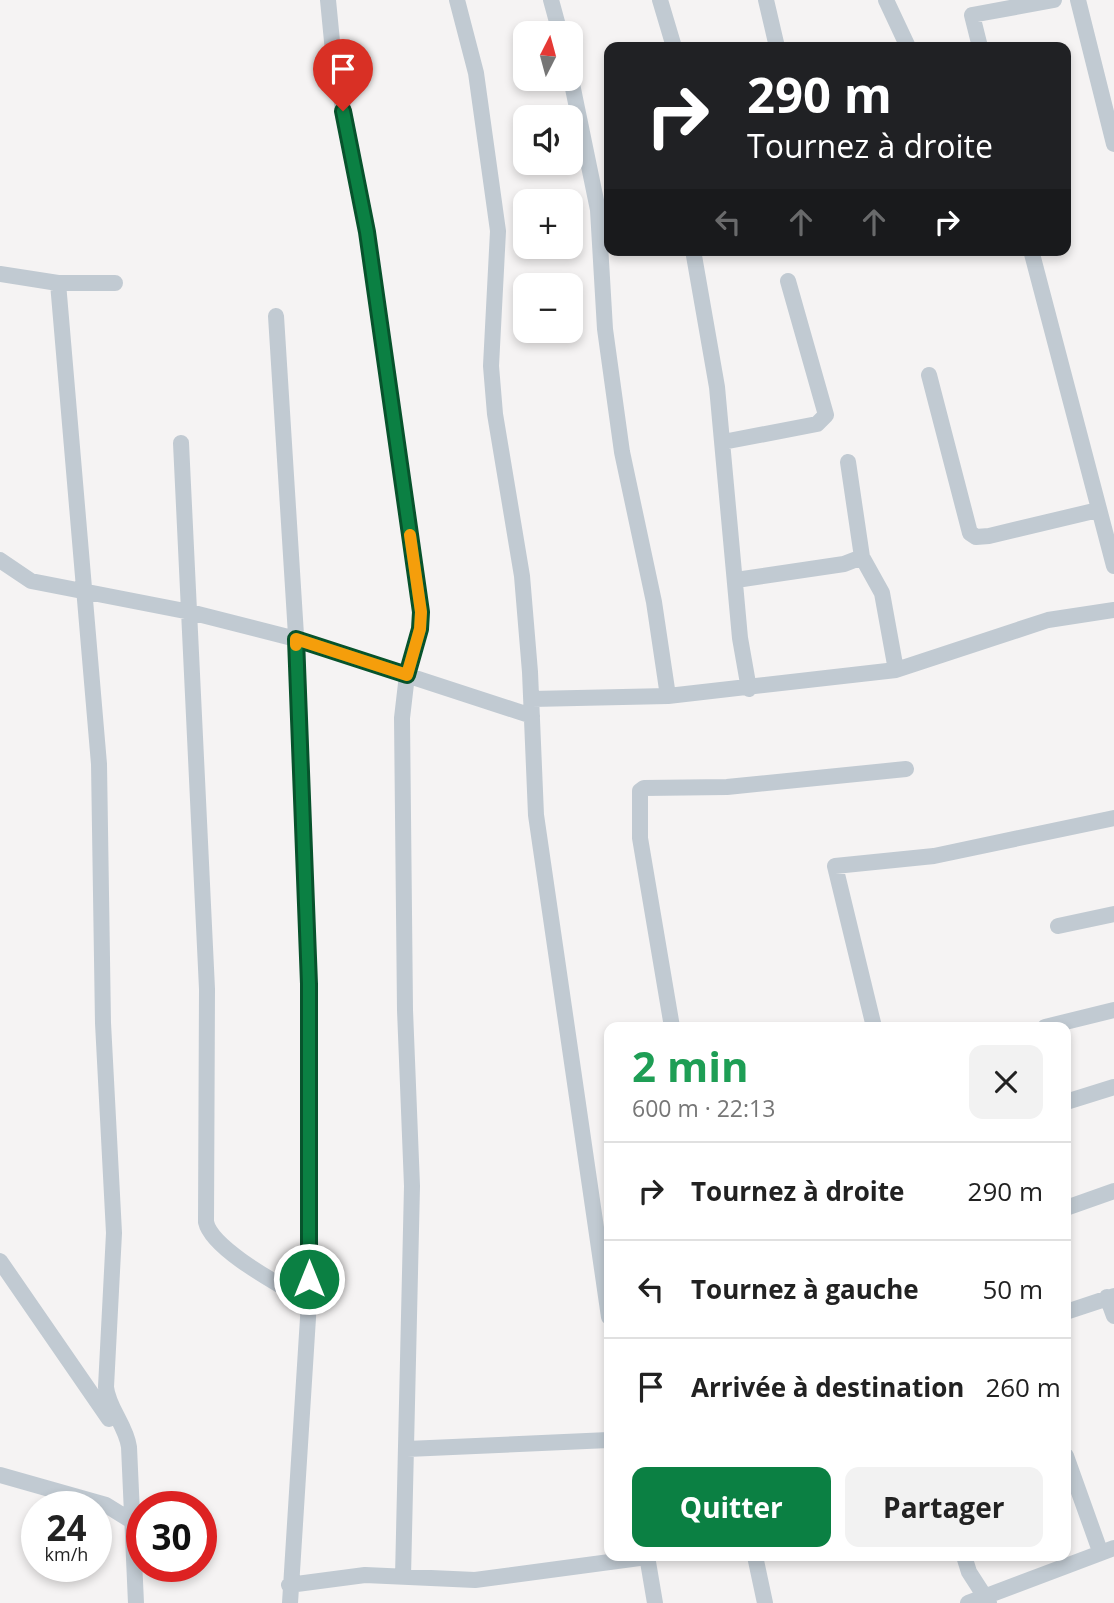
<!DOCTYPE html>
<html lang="fr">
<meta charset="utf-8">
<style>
body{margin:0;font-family:"Open Sans",sans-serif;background:#f2f2f2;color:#222;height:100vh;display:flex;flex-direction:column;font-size:26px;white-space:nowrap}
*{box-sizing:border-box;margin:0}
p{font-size:23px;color:#767676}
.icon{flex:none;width:38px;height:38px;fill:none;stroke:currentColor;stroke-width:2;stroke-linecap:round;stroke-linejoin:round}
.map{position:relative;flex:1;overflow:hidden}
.drawer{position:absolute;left:604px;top:1022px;width:467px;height:539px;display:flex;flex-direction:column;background:#fff;border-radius:14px;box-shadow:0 4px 10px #0003}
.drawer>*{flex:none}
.hud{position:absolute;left:604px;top:42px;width:467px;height:214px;border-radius:14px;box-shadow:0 4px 10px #0003;background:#202124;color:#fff;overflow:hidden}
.needle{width:46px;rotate:6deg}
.controls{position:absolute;left:513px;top:21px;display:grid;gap:14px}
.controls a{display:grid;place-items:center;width:70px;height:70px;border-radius:14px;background:#fff;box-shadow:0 4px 10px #0003;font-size:35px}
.speed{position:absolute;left:21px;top:1491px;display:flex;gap:14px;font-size:35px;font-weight:700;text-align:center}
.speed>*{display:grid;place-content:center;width:91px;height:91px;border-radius:50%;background:#fff;box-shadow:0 4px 10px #0003;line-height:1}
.speed small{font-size:18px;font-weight:400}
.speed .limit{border:10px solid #d22;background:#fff;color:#111}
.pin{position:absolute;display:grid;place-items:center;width:60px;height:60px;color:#fff;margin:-72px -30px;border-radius:50% 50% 50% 0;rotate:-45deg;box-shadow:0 0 7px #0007}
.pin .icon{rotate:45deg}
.me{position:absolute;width:77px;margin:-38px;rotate:0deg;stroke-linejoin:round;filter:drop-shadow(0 0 5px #0008)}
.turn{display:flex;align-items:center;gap:24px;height:147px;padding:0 28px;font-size:32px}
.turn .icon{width:91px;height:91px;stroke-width:2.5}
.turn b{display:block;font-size:49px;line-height:60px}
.lanes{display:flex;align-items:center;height:66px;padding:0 28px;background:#0003;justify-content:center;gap:35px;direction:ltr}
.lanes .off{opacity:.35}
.round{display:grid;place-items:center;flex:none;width:74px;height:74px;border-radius:14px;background:#f2f2f2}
.overview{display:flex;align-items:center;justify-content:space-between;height:119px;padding:0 28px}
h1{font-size:42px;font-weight:700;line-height:52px;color:#1e9e55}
.cta{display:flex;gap:14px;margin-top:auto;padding:14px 28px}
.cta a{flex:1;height:80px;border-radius:14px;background:#0b8043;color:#fff;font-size:28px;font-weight:700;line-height:80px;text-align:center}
.cta a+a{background:#f2f2f2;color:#222}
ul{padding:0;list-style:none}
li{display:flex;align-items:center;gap:21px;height:98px;padding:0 28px;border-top:2px solid #e0e0e0}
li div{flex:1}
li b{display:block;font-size:26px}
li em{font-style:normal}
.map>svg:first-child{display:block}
</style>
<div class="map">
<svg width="1114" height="1603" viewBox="0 0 1114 1603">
<rect width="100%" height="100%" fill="#f5f3f3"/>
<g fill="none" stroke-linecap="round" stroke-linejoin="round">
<!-- minor -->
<path stroke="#c1cad2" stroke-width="16" d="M328,0L334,62L367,231L421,612L420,629L407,675L402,718L405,1010L412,1186L403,1577
M457,0L476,73L498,231L491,366L495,414L522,576L530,672L536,815L609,1317
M551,0L560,33
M660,0L674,47
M766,0L777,47
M886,0L908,47
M1078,0L1114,144
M980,47L972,15L1054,0
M570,74L598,210L605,329L622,452L654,602L668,696
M693,250L717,387L740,638L749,689
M1031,250L1114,566
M0,274L58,283H115
M58,283L99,764L103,1023L114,1233L106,1387C108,1408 126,1425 129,1447L136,1603
M276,316L297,651L309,984V1302L290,1603
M929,375L970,533L976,537L989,536L1098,510
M723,442L817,424L826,415L788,281
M181,443L207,989L206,1222C212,1250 284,1287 309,1302
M848,462L862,557L882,593L896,670
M0,560L31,581L190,612L296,639L532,716
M736,580L844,564L862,557
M532,699L668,696L896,670L1048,620L1114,610
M1058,926L1114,914
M672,1027L640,838V791L644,788L727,787L906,769
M874,1027L835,866L934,856L1114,818
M1045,1027L1114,1010
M1066,1102L1114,1087
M1066,1208L1114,1191
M0,1261L109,1419
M1107,1297L1114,1316
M1066,1312L1114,1296
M407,1449L609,1440
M1066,1456L1100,1551
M0,1475L106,1505L135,1523
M647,1556L655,1603
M755,1556L765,1603
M964,1556L969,1572L989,1603
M289,1585L365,1575L475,1580L647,1557
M968,1603L1114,1548"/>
</g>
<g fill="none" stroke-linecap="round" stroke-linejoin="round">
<defs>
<path id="route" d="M309,1279V984L296,639L407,675L420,629L421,612L367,232L343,111"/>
</defs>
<!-- route casing -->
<use href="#route" stroke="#07532c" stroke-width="18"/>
<!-- route -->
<use href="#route" stroke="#0b8043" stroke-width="12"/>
<!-- slow -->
<path stroke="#f59e0b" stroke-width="12" d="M296,645V639L407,675L420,629L421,612L410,535"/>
</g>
</svg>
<div class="controls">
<a><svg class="needle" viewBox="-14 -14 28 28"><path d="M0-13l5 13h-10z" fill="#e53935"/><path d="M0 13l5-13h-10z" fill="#767676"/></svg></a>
<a><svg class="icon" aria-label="sound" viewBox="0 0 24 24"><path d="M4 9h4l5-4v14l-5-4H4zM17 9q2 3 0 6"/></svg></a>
<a>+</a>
<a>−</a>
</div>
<div class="speed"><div>24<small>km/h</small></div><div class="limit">30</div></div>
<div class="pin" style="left:343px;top:111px;background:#d93025"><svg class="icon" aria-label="arrive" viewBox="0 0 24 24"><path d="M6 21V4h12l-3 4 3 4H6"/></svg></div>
<svg class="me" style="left:309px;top:1279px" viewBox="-20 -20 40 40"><circle r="17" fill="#0b8043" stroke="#fff" stroke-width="3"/><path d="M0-11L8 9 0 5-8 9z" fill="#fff"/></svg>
<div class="hud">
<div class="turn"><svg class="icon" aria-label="right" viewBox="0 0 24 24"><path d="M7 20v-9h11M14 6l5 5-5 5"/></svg><div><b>290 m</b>Tournez à droite</div></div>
<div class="lanes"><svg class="icon off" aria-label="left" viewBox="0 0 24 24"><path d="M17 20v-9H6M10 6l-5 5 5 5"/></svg><svg class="icon off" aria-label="ahead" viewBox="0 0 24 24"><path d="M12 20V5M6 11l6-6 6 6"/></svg><svg class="icon off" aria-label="ahead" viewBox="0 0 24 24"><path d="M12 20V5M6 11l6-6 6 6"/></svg><svg class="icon" aria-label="right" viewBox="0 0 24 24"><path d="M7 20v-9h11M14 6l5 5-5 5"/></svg></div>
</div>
<section class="drawer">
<div class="overview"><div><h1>2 min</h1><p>600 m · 22:13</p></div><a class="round"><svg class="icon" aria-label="close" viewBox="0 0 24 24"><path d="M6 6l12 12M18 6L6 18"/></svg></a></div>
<ul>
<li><svg class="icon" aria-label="right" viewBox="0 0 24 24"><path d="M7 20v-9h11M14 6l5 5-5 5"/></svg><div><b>Tournez à droite</b></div><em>290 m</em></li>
<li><svg class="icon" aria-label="left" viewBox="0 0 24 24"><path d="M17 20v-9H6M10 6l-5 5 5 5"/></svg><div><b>Tournez à gauche</b></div><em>50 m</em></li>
<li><svg class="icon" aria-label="arrive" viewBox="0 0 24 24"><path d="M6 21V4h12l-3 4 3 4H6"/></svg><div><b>Arrivée à destination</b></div><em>260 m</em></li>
</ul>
<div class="cta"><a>Quitter</a><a>Partager</a></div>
</section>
</div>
